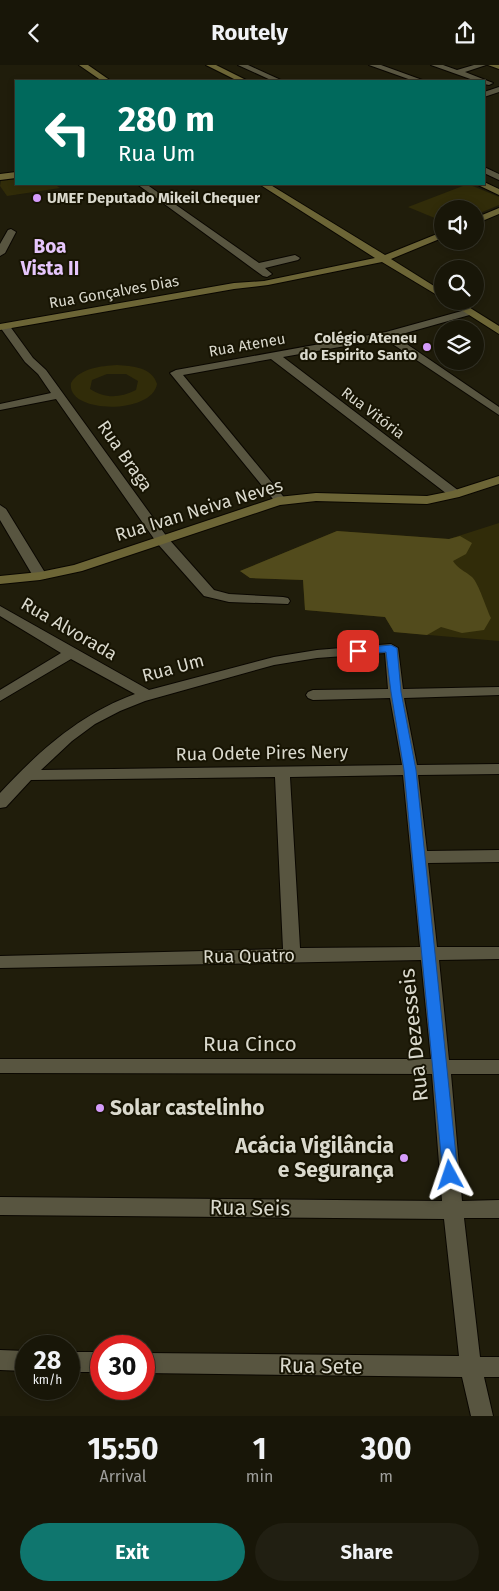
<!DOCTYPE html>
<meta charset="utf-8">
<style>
body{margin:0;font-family:"Fira Sans",sans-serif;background:#211f12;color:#f1f3f6;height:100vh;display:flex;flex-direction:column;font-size:19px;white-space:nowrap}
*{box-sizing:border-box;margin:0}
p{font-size:16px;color:#9f9f9c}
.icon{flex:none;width:28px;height:28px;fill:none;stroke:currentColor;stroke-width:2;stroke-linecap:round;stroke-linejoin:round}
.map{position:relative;height:1351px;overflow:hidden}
.details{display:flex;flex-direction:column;background:#181608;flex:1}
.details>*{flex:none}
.hud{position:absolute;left:15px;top:15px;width:470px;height:105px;border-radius:0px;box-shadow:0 2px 8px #0003,0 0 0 1px #363529;background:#00695c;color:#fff;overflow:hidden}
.controls{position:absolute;left:434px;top:135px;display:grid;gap:10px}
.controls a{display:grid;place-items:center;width:50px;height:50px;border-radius:50%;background:#181608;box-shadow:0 2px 8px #0003,0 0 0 1px #363529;font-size:25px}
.speed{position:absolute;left:15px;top:1270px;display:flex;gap:10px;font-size:25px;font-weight:700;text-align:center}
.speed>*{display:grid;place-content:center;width:65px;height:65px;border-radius:50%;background:#181608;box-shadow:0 2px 8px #0003,0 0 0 1px #363529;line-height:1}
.speed small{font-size:12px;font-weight:400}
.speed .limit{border:8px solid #d22;background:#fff;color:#111}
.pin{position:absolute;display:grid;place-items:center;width:42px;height:42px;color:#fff;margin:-21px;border-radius:10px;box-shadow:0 2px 8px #0006}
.me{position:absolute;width:55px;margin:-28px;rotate:355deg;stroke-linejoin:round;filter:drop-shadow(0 0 4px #0008)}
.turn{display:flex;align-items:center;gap:18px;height:105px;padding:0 20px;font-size:22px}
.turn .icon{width:65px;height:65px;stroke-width:2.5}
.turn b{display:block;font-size:35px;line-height:42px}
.eta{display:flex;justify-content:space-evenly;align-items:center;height:85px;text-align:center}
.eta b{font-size:30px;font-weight:700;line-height:35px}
.primary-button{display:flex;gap:10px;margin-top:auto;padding:10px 20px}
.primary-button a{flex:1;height:58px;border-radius:30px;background:#0f766e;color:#fff;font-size:20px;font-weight:700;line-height:58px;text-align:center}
.primary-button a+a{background:#211f12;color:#f1f3f6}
header{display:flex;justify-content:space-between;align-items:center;height:65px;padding:0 20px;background:#181608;font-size:22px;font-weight:700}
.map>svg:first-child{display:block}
</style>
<header><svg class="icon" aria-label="back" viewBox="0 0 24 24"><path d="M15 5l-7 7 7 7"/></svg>Routely<svg class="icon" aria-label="share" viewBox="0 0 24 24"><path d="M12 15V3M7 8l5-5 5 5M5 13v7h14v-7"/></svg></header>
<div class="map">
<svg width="499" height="1351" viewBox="0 0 499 1351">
<rect width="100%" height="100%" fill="#201d0b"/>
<!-- green -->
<path fill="#312c09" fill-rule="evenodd" d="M16,114V119H54L60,123L7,131L0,121L1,116Z
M468,119L499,132V140L475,150V144H442V156L408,142Z
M117,300C132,301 152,302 157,319C152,350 66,349 71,318C80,303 101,301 117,300ZM107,309H126L138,316L136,325C119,333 106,334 90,324L92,315Z
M499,458V576L394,567L385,552L305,545L303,515L250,513L240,506L337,466L449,474Z"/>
<!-- forest -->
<path fill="#524b1c" d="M337,466L449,474L460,471L472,478L466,489L453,496C458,504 465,506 472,512C479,519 486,543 491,553L484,565L462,568L441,562L427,570L394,567L385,552L305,545L303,515L250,513L240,506Z"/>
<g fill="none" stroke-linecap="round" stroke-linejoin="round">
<defs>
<path id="street" d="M238,0H248L283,16H273Z
M369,0H381L425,16H414Z
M431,0H443L457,5L474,0H486L465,7L493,18L489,20L484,19V16H476Z
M499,22V27L484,32V27Z
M484,102L499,109V115L484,108Z
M137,119H146L259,198L295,190L300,193L298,195L265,203L272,209L267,212L263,211Z
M11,164L16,167L5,188L0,191V179L8,165Z
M469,244L474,247L473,249L395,271L499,342V350L385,274L283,292L459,426L461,429L459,432H451L271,294L183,310L287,436L285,439H277L170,308L176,305L386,267Z
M5,259L9,260L33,293L46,305L167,472L214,525L229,529L283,532L288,533L290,536L288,539L229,537L204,531L157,478L56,334L0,345V339L51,328L38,309L25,297L0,262Z
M0,440L6,444L47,511L45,514H35L33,511L0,455Z
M0,541L149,625L274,592L317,585L391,579L398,583L403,624L499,622V630L404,633L417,700L499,699V709L418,710L427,786L499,785V797L428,798L437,882H499V894L439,895L449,995H499V1009H451L462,1136L499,1135V1153H464L480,1292H499V1312H484L493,1351H471L462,1312L144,1308V1288L459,1291L444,1154L0,1150V1132L442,1136L432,1009L0,1008V994H431L421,895L0,903V891L283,884L275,712L31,715L6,742L0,743V728C39,686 80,649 135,629L71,594L0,636V625L61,588L0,551ZM385,588L388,624L313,625L308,627L306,630L308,633L313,635L390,633L402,700L41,705L72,676L95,659L120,646L145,636L274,600L317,593ZM403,710L420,882L300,883L290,712Z
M0,1285L26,1286V1306L0,1305Z
M69,1287H101V1307H69Z"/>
<path id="secondary" d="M79,0H88L111,16H102Z
M206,0H216L248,16H238Z
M488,0H499V4Z
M16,107V113L0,115V109Z
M484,117L499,124V130L476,119Z
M259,119H269L385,190L442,167V173L391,194L442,226V233L382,197L268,220L234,224L0,265V259L234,218L264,216L375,193Z
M499,143V149L475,159V153Z
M447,236H459L499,261V269Z
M499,411V419L459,432L427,439L316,436L280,440L82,506L40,515L0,519V511L40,507L74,500L278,432L316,428L427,431L452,426Z"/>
</defs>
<!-- street casing -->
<use href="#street" stroke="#0a0700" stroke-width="2"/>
<!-- secondary casing -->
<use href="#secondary" stroke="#0a0700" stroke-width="2"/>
<!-- street -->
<use href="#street" fill="#585540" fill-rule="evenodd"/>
<!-- secondary -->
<use href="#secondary" fill="#6c6536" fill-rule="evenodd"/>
</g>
<!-- route -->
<path fill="#1a73e8" stroke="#114b97" d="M391,580L397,583L401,627L416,705L458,1110L455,1114L450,1116L445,1114L443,1110L404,705L391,627L386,587L358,589L353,586L358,583Z"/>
<!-- markers -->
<g fill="#d59cfb" stroke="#171403" stroke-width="2">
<circle cx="37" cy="133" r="5"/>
<circle cx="427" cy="282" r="5"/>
<circle cx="100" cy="1043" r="5"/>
<circle cx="404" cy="1093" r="5"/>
</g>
<g text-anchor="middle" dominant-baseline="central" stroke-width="4" stroke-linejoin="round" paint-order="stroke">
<!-- far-poi labels -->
<g font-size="15" font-weight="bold" fill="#dad9cd" stroke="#171403" text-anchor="start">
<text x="47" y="133">UMEF Deputado Mikeil Chequer</text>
<text x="417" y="273" text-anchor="end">Colégio Ateneu<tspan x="417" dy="17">do Espírito Santo</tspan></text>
</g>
<!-- far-street labels -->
<g font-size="15" fill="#dad9cd" stroke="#171403">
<text transform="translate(114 227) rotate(-10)">Rua Gonçalves Dias</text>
<text transform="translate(247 280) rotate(-10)">Rua Ateneu</text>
<text transform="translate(373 348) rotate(37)">Rua Vitória</text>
</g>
<!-- street labels -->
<g font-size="18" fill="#dad9cd" stroke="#171403">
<text transform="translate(125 391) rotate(55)">Rua Braga</text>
<text transform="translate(199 445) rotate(-17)">Rua Ivan Neiva Neves</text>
<text transform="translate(69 564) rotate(30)">Rua Alvorada</text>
<text transform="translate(173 603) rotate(-15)">Rua Um</text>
<text transform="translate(262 688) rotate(-1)">Rua Odete Pires Nery</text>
<text transform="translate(249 891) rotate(-1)">Rua Quatro</text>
</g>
<!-- far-district labels -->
<g font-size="19" font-weight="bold" fill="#e6c6fc" stroke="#171403">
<text x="50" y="181">Boa<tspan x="50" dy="22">Vista II</tspan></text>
</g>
<!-- near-street labels -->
<g font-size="21" fill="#dad9cd" stroke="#171403">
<text transform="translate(414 970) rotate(-96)">Rua Dezesseis</text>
<text x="250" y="979">Rua Cinco</text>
<text transform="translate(250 1143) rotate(1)">Rua Seis</text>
<text transform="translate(321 1301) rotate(1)">Rua Sete</text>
</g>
<!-- near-poi labels -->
<g font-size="21" font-weight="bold" fill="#dad9cd" stroke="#171403" text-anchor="start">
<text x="110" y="1043">Solar castelinho</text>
<text x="394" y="1081" text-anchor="end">Acácia Vigilância<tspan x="394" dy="24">e Segurança</tspan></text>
</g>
</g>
</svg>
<div class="controls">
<a><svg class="icon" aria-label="sound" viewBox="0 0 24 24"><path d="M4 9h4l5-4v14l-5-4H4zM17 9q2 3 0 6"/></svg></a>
<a><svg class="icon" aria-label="search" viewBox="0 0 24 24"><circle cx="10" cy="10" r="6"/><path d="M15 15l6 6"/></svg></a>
<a><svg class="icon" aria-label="layers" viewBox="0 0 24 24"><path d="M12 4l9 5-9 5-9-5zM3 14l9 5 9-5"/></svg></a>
</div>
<div class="speed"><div>28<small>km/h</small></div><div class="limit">30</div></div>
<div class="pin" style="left:358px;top:586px;background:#d93025"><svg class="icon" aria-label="arrive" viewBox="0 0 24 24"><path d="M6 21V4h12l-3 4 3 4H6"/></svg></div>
<svg class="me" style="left:450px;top:1110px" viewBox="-20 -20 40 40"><path d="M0-17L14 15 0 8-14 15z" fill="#1a73e8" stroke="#fff" stroke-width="4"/></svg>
<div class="hud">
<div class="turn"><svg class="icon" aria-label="left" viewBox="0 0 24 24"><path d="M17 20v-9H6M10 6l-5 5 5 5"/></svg><div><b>280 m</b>Rua Um</div></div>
</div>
</div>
<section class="details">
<div class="eta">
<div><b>15:50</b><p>Arrival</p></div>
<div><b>1</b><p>min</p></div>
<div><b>300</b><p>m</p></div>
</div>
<div class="primary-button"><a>Exit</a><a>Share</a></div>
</section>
